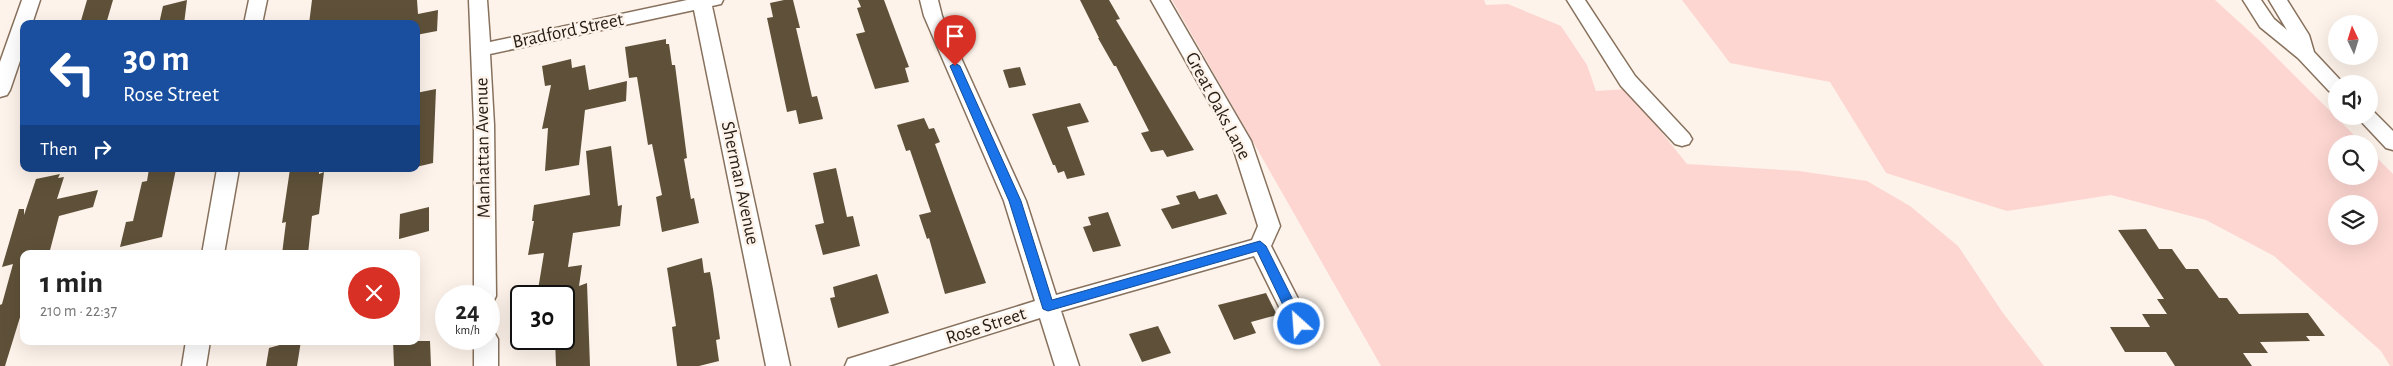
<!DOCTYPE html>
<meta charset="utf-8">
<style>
body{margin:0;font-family:"Alegreya Sans",sans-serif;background:#f2f2f2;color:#222;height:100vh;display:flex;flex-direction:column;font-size:19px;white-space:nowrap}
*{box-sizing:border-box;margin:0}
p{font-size:16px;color:#767676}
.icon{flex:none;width:28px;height:28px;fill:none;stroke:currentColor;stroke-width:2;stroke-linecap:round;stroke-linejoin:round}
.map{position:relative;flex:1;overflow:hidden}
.panel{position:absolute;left:20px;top:250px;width:400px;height:95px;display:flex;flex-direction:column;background:#fff;border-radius:10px;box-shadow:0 5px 20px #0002}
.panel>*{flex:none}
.banner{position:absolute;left:20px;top:20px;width:400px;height:152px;border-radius:10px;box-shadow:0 5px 20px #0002;background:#1a4fa0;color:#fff;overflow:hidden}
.needle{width:32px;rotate:356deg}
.fabs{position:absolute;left:2328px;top:15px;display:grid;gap:10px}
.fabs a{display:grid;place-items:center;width:50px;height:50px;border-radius:50%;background:#fff;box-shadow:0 5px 20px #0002;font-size:25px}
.speed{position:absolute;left:435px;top:285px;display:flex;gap:10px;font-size:25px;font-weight:700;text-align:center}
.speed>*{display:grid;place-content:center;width:65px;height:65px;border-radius:50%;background:#fff;box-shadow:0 5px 20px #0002;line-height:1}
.speed small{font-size:12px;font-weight:400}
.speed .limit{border:2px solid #111;border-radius:8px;background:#fff;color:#111}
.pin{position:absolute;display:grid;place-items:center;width:42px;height:42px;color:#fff;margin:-51px -21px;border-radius:50% 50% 50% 0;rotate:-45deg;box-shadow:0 0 5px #0007}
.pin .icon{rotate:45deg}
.me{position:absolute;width:55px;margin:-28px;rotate:334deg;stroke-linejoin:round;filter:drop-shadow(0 0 4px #0008)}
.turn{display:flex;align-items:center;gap:18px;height:105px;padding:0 20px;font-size:22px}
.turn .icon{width:65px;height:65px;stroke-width:2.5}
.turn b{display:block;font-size:35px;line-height:42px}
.then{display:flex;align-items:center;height:48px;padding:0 20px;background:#0003;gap:10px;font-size:19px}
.round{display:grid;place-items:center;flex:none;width:52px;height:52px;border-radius:26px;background:#f2f2f2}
.head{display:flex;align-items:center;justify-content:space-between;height:85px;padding:0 20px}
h1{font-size:30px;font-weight:600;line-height:38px}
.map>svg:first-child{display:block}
</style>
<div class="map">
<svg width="2393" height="366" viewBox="0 0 2393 366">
<rect width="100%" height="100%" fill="#fdf3ea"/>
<!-- green -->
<path fill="#fdd6d1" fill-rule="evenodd" d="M1172,0H1484L1486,5L1508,4L1561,26L1587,65L1596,91L1627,89L1687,164L1799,171L1867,181L1910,206L1958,246L2003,313L2044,366H1381Z
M1682,0H2215L2260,41L2363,144H2336V176H2369V150L2393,174V366H2390L2381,351L2274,256L2206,220L2111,195L2007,211L1886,173L1830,82L1730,63ZM2336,204H2369V236H2336Z"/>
<!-- building -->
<path fill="#5f5139" d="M87,0H113L106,24H80Z
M187,0L184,24H159L163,6Z
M312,0H417L418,14L438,10L437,31L416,35V24H309Z
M784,0H793L800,28H796L812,97L817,96L823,119L799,124L796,110L787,112L767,18L773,17L770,3Z
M858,0H884L909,67L905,68L909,82L875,89L856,34L865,32L857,8L861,7Z
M1080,0H1109L1120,19L1116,20L1194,150L1167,157L1163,150L1151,152L1141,133L1149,131L1116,66H1114L1098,38H1099Z
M666,39V44H669L672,65H675L687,158L684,159L691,199L694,198L699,223L662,232L656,197L662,195L652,144L648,145L637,77L629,78L625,47Z
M571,59L572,68L585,65L589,90L627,81L626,101L585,110L579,165L545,171L548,128L542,129L551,85L545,86L542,66Z
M1020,67L1026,85L1009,88L1003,70Z
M436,89L433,163L416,167V93Z
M1080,103L1089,122L1067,127L1085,175L1067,179L1064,171L1058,173L1055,165H1053L1032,114Z
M924,118L929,129L934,128L940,142L935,144L986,283L945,294L929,238L927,239L919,215L931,212L910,150L906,151L897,125Z
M611,146L618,206L622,205L620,226L573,233L568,267L582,265L579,286L587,283L590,366H556L555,339H564V293L537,296L544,253L528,255L534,221H532L534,205L590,195L586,151Z
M836,168L847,217L853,216L860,246L823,255L815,225L824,223L813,173Z
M149,169H176L162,237L120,247L126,222L133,221L142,182L147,181Z
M290,169H319V174L324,172L319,214L312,216L308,254H282L286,222L282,223Z
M60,174L58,178L64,177L57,199L98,190L93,207L59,216L49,254H24V313L21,314L5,366H0V305L2,304L13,264L2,267L19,209H24V215L36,179Z
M1195,191L1199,199L1217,194L1227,214L1172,229L1161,209L1180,204L1176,196Z
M429,207V231L399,239L400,214Z
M1108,212L1121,246L1093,252L1083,227L1091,225L1088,217Z
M2146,229L2159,249H2172L2186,269H2198L2219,298H2227L2239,314L2308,313L2325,336H2306L2310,341L2260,342L2268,353H2243L2252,366H2175L2166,352H2125L2110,327H2150L2142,314H2167L2157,299H2164L2118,230Z
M702,258L704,273L710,272L713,289L720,339L716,340L719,361L699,366H677L672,327L676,326L667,268Z
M877,274L889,313L838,328L830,298L835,297L833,287Z
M1266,293L1277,315L1251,322L1256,333L1234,340L1218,305Z
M1158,326L1171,353L1142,362L1129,334Z
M294,341H301L297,366H266L269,348Z
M393,341H430L431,366H394Z"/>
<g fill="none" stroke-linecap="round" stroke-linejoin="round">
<defs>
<path id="minor" d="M22,0H40L32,24H24V49L10,90L7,95L0,97V62Z
M249,0H267L262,24H244Z
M469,0H487L490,42L687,0H723L721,4L712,6L790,366H766L694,10L490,54L494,125L496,296L493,302L489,304V296H474V125Z
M920,0H938L942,16L1026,201L1056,295L1252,240L1258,226L1231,141L1151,0H1169L1251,141L1280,226L1271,246L1311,324L1307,331L1299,333L1291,331L1254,256L1061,311L1079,366H1055L1040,318L888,366H845L848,359L1035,301L1004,201L924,16Z
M1567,0H1585L1635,76L1689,134L1692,139L1689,144L1682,146L1675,144L1621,86Z
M2243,0H2261L2274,19L2287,30L2269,0H2287L2309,35L2314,52L2344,84H2336V93L2329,91L2298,58L2260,27Z
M2369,110L2373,111L2393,131V150L2386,148L2356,116H2369Z
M217,169H239L224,254H202Z
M489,330L494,332L498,339V366H474V339H489Z
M186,341H210L206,366H182Z"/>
</defs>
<!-- minor casing -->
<use href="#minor" stroke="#87715d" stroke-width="3"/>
<!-- minor -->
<use href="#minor" fill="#fff" fill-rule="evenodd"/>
</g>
<!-- route -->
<path fill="#1a73e8" stroke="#114b97" d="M955,63L960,66L1021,201L1052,300L1260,241L1266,246L1305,324L1303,328H1294L1257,251L1048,311L1043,309L1009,201L950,66Z"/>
<g text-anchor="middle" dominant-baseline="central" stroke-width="5" stroke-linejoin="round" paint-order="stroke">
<!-- street labels -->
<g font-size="19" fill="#261d15" stroke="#fdf3ea">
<text transform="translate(568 31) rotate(-12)">Bradford Street</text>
<text transform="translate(1218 106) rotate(62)">Great Oaks Lane</text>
<text transform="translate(483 148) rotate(-91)">Manhattan Avenue</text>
<text transform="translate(740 183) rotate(78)">Sherman Avenue</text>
<text transform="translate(986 326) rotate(-18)">Rose Street</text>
</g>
</g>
</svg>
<div class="fabs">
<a><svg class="needle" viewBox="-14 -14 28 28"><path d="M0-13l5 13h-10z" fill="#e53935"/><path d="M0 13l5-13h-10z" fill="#767676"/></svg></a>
<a><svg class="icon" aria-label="sound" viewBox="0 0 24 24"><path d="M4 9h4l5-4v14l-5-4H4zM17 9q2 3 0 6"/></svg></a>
<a><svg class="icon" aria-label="search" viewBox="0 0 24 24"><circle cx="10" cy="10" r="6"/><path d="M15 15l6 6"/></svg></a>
<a><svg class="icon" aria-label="layers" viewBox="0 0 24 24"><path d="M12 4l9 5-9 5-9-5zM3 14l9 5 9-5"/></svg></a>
</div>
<div class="speed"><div>24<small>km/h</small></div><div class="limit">30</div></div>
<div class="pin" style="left:955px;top:66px;background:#d93025"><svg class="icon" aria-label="arrive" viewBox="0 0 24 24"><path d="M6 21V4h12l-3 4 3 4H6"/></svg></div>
<svg class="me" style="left:1299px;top:324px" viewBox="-20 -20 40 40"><circle r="17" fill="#1a73e8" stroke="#fff" stroke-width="3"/><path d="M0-11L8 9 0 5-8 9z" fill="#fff"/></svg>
<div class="banner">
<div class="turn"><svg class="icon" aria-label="left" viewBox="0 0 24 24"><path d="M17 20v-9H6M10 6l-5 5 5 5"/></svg><div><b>30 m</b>Rose Street</div></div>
<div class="then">Then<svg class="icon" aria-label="right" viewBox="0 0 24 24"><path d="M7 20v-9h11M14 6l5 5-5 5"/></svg></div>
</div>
<section class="panel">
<div class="head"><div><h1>1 min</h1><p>210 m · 22:37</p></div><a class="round" style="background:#d93025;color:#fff"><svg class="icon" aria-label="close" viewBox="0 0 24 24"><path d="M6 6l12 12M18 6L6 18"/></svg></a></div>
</section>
</div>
